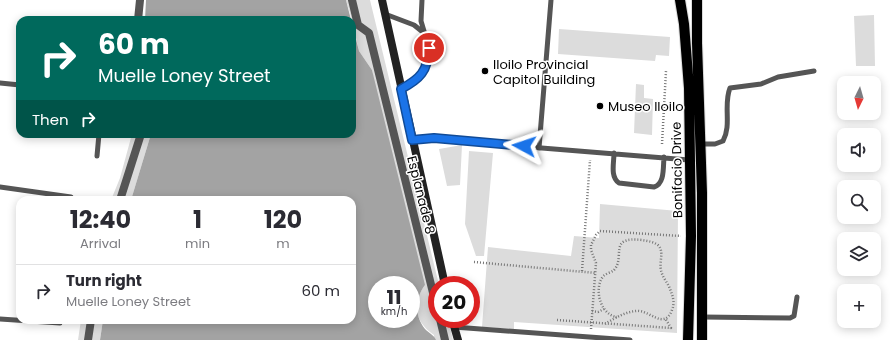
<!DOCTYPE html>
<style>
body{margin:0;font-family:Poppins,sans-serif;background:#f2f2f3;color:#2b2b33;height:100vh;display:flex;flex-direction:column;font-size:15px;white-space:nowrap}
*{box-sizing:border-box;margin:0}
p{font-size:13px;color:#7c7c81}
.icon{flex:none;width:22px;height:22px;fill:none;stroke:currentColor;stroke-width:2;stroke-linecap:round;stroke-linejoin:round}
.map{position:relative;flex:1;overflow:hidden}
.side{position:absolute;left:16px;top:196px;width:340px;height:128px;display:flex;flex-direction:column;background:#fff;border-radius:12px;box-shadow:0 2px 10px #0003}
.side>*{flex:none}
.hud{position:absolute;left:16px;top:16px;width:340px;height:122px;border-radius:12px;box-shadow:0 2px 10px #0003;background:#00695c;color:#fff;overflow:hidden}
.needle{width:26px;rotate:185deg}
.fabs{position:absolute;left:837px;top:76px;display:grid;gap:8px}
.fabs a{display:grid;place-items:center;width:44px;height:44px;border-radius:8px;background:#fff;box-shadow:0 2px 10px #0003;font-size:20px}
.speed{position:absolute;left:368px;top:276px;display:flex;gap:8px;font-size:20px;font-weight:700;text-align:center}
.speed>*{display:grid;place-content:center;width:52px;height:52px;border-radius:50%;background:#fff;box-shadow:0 2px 10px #0003;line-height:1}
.speed small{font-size:10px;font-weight:400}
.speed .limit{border:6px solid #d22;background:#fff;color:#111}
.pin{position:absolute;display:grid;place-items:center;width:34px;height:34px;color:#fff;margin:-17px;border:2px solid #fff;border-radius:50%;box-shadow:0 1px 4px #0007}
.me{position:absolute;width:44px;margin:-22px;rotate:275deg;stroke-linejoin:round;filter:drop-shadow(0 0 3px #0008)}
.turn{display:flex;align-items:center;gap:14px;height:84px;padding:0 16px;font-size:18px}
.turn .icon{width:52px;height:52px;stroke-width:2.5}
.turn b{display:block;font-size:28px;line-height:34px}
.then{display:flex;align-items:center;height:38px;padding:0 16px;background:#0003;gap:8px;font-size:15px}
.eta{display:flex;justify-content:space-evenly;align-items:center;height:68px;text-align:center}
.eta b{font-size:24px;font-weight:700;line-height:28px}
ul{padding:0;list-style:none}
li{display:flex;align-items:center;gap:12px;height:52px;padding:0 16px;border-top:1px solid #e1e1e2}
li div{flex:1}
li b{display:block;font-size:15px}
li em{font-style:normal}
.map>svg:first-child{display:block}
</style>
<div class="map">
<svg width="893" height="340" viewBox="0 0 893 340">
<rect width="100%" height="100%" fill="#fff"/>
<!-- green -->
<path fill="#dcdcdc" d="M346,0H370L439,285H437V319H448L453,340H433L434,335C415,322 411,304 425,285L408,276L372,70L359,51L352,20Z
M874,15L875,66H856L854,16Z
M559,29L670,37L669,56L656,55L655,61L558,54Z
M636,84L644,85V98L653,99L652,135L634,133Z
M132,134H151L131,200H111L120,178Z
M462,145L460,185L447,186L439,149Z
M469,151L493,153L484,256H476L465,224Z
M600,204L678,211L677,333L514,322V329L482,327L488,247L571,256L574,236L599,238Z
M81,320H103L100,340H78Z"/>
<!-- water -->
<path fill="#a3a3a3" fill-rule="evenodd" d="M146,0H346L351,20H145Z
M352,24L359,51L372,70L425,285C415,298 414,315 425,329C429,333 434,335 436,340H100L103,320H352V200H131L151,134H352ZM377,285H411V319H377Z"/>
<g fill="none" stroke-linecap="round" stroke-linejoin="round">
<defs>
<path id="primary" d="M680,0L684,24L689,88L691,236L688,340
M697,0V43L702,193V340"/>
</defs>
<!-- primary casing -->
<use href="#primary" stroke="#dbdbdb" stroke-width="12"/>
<!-- path -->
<path stroke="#777" stroke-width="2.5" stroke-dasharray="1 2" stroke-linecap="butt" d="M662,144L666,71
M474,262L596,273
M582,271L590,160
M592,311L598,312L604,309
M557,320L671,328L665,318
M605,324C615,318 625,312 636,311C649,309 664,331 672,310C675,303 673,296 670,289C668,283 662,277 661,270C659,262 664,253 659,246C655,242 648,241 642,240C607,236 626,257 614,270C611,273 605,273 602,278C594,291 601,315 617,317
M591,329L596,263L591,250V245L596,235L600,231L681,236"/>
<!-- lane -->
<path stroke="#555" stroke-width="5" d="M385,14L414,25L424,33
M0,83L20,85
M401,89L415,82L419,77L426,66L428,58L429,48L421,21L422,0
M412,140L434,138L467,142L689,160
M700,144H715L723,141C732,125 723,105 730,88L761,84L778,77L814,71
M539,148L551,0
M614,153C614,163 610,177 619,183L654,187C665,184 663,167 664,157
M97,156L99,134
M0,187L71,197
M703,317L790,318L794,316L797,297
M0,319L60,323
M454,327L630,340"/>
<!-- street -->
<path stroke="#555" stroke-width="8" d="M352,0L358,25L369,33L437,309
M138,20L140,0
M120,200L141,134
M440,319L445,340
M88,340L91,320"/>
<!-- secondary -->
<path stroke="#222" stroke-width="8" d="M382,0L445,285
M452,319L458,340"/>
<!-- primary -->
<use href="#primary" stroke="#000" stroke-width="10"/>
</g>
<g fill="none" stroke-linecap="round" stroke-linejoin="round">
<defs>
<path id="route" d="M429,48C428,71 420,79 401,89L412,140L434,138L524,146"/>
</defs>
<!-- route casing -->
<use href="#route" stroke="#114b97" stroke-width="10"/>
<!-- route -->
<use href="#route" stroke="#1a73e8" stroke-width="7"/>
</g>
<!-- markers -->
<g fill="#000" stroke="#fff" stroke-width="1.5">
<circle cx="485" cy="71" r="4"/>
<circle cx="600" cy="106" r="4"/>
</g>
<g text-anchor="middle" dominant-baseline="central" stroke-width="3" stroke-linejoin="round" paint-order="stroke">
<!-- poi labels -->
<g font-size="13" fill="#000" stroke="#fff" text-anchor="start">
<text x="493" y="64">Iloilo Provincial<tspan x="493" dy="15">Capitol Building</tspan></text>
<text x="608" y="106">Museo Iloilo</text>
</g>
<!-- street labels -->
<g font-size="13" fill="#000" stroke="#fff">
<text transform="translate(677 170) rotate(-91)">Bonifacio Drive</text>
<text transform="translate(421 195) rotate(76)">Esplanade 8</text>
</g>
</g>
</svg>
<div class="fabs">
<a><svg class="needle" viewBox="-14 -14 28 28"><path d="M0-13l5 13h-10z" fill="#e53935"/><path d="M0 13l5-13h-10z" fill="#7c7c81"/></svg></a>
<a><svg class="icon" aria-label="sound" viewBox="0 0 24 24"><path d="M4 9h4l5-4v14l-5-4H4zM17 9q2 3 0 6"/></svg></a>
<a><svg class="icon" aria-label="search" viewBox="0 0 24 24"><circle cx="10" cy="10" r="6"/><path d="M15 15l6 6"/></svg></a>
<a><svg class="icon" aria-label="layers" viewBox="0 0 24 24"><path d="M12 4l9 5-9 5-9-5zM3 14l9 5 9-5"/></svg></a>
<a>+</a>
</div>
<div class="speed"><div>11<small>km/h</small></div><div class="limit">20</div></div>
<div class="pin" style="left:429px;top:48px;background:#d93025"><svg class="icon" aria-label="arrive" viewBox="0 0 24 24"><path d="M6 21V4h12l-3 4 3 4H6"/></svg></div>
<svg class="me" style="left:524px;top:146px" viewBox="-20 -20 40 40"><path d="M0-17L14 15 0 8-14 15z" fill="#1a73e8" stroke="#fff" stroke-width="4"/></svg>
<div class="hud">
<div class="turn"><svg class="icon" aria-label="right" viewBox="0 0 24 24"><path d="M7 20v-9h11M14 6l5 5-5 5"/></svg><div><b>60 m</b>Muelle Loney Street</div></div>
<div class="then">Then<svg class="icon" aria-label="right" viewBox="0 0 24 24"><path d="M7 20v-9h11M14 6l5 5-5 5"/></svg></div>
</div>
<section class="side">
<div class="eta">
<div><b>12:40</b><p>Arrival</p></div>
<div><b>1</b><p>min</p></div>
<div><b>120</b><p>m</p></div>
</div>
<ul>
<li><svg class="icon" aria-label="right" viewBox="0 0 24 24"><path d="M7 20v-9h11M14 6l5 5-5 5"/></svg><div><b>Turn right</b><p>Muelle Loney Street</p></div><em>60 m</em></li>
</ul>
</section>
</div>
